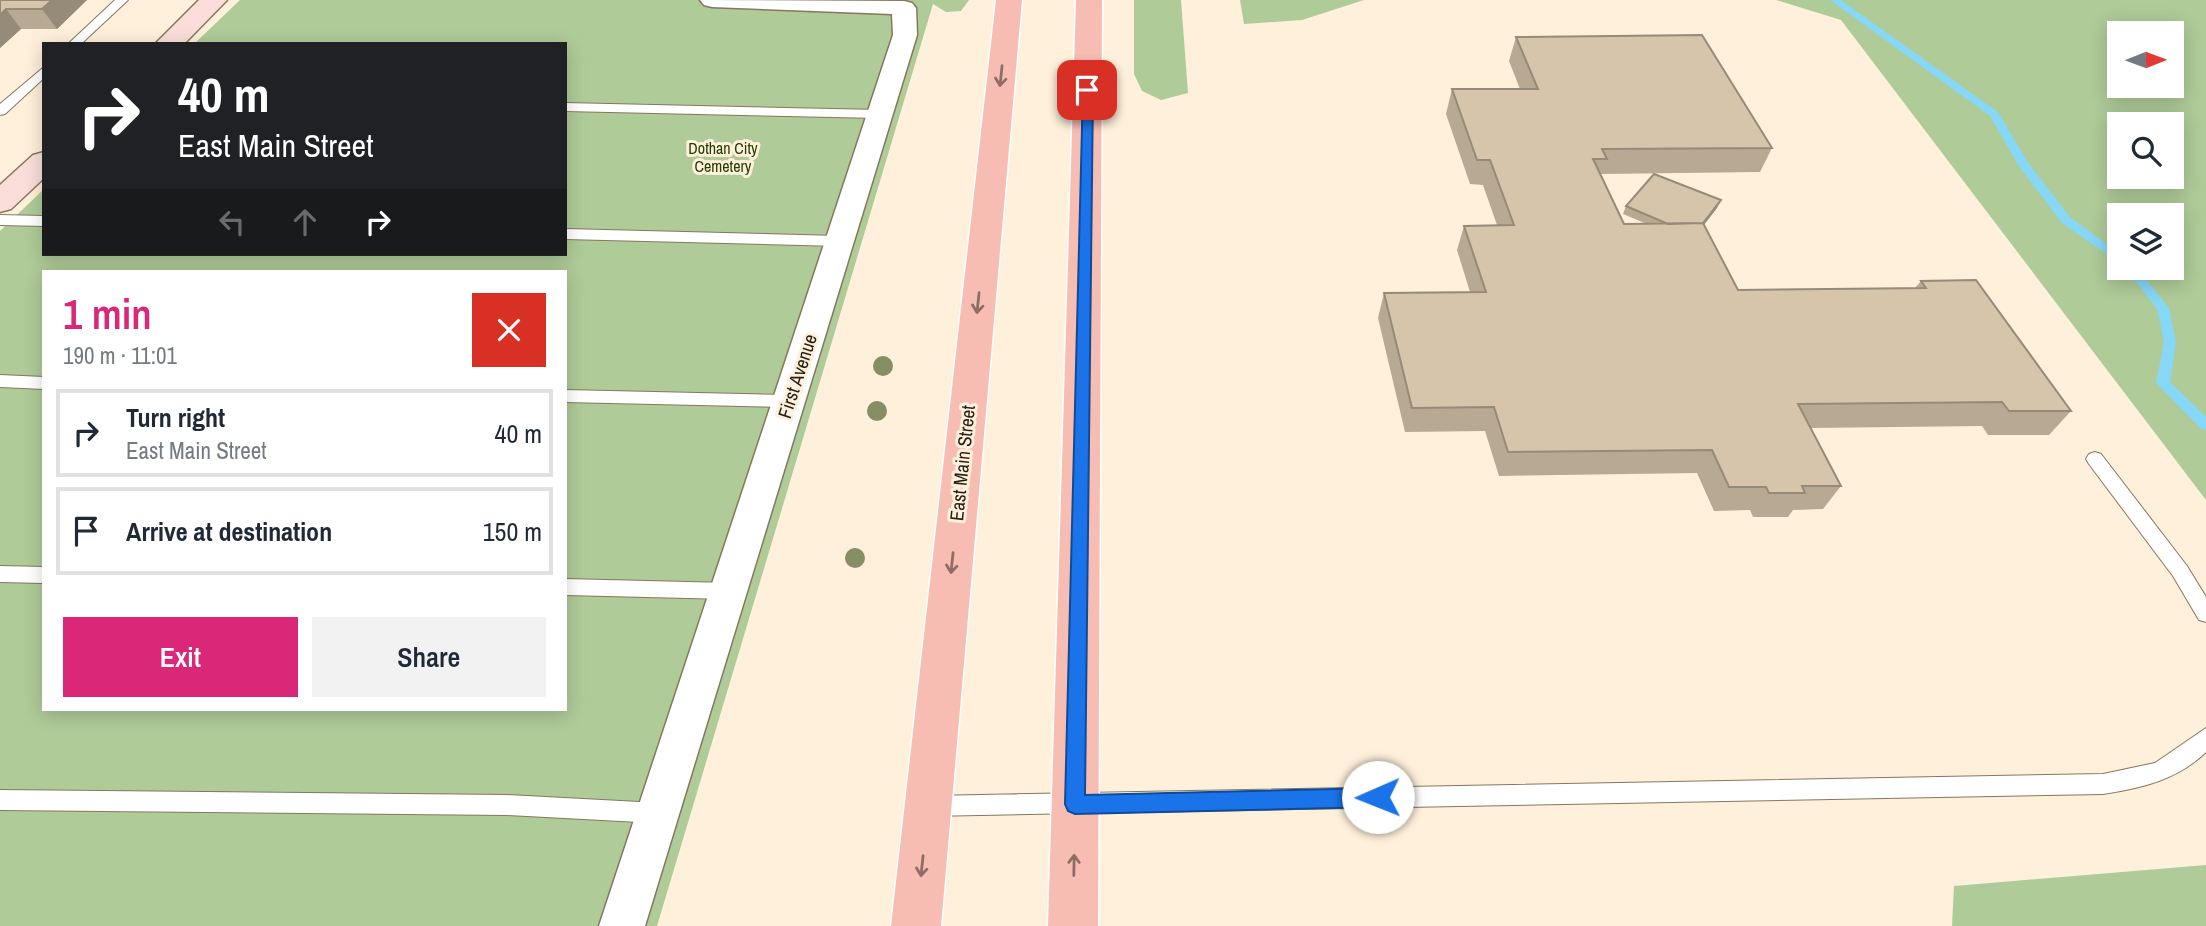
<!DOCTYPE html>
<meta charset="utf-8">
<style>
body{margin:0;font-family:"Archivo Narrow",sans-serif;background:#f2f2f3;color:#1f2937;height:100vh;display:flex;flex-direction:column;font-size:26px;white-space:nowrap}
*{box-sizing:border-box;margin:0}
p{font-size:23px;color:#747a83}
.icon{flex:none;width:38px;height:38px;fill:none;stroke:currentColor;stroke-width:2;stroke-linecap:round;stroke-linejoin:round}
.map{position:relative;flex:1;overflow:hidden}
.panel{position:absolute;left:42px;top:270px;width:525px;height:441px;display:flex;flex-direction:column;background:#fff;border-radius:0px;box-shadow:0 4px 18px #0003}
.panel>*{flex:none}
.top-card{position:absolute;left:42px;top:42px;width:525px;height:214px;border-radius:0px;box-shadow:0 4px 18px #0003;background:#202124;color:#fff;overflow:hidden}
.needle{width:46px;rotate:89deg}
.buttons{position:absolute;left:2107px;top:21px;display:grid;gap:14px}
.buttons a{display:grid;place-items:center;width:77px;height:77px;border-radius:0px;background:#fff;box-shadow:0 4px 18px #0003;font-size:35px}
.pin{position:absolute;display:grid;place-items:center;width:60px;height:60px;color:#fff;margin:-30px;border-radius:14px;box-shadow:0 4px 10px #0006}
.me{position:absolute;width:77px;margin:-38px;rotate:269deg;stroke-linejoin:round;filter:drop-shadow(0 0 5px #0008)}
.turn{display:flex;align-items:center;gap:24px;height:147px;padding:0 21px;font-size:32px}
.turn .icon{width:91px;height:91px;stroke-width:2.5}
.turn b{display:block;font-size:49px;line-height:60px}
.lanes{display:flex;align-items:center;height:66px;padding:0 21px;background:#0003;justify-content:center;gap:35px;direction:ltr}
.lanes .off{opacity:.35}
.round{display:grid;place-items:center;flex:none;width:74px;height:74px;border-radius:0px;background:#f2f2f3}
.overview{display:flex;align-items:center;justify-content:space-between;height:119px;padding:0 21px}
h1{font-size:42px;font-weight:600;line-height:52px;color:#db2777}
.primary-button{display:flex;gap:14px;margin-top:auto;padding:14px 21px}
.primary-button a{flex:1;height:80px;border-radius:0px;background:#db2777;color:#fff;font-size:28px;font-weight:600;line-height:80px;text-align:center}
.primary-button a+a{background:#f2f2f3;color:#1f2937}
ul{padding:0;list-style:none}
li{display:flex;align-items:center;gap:21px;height:88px;margin:0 14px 10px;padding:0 7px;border:4px solid #e0e1e3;border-radius:0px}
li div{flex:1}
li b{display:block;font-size:26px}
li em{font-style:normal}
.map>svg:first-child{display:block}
</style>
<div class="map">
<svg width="2206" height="926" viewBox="0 0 2206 926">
<rect width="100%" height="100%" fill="#fef0da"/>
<!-- green -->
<path fill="#afcb98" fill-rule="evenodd" d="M240,0H969L961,11L946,12L933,4L657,926H0V231L44,189V254H565V44H194ZM44,271H565V709H44Z
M1134,0H1181L1188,93L1161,100L1142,91L1134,74Z
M1240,0H1364L1302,20L1244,24Z
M1776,0H2206V500L1841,20ZM2119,33H2172V86H2119ZM2172,124V177H2119V124ZM2119,215H2172V268H2119Z
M2206,865V926H1952L1954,886Z"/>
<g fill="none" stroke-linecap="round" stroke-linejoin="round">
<!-- stream -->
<path fill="#87d7f7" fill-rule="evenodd" d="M1830,0H1841L1998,112L2029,164L2070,217L2119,253V263L2062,223L2018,165L1990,116Z
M2125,268H2137L2169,308L2176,342L2170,382L2206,417V430L2201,429L2156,383L2164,342L2157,309Z"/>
<defs>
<path id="service" d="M115,0H128L81,44H68Z
M44,67V78L5,114L0,115V104Z
M565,103L880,110L887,114L880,118L565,111Z
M0,215L44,216V226L0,225Z
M565,229L839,236L846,241L839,246L565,239Z
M0,375L44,377V389L0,387Z
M565,390L789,395L797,401L789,407L565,402Z
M2095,452L2101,454L2187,566L2206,597V622L2199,620L2173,576L2089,464L2086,459L2089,454Z
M0,566L44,567V583L0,582Z
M565,579L729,583L736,585L739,591L736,597L729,599L565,595Z
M2206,728V752C2177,780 2142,788 2103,794L929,816L921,813L918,806L921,799L929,796L2103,774L2155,763Z
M0,790L506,795L658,803L666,806L669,813L666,820L658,823L506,815L0,810Z"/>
<path id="minor" d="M700,0L904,1L912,3L916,8L917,35L645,926H599L893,35L892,14L712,7L704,5Z"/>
<path id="secondary" d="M199,0H227L184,44H155Z
M44,152V178L11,209L0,212V185L33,155Z"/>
<path id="primary" d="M996,0H1022L941,926H891Z
M1076,0H1102L1098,926H1048Z"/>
</defs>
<!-- service casing -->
<use href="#service" stroke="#86775f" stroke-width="2"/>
<!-- minor casing -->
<use href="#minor" stroke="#86775f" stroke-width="3"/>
<!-- secondary casing -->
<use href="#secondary" stroke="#86775f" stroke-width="3"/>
<!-- primary casing -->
<use href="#primary" stroke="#fff" stroke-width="3"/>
<!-- service -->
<use href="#service" fill="#fff" fill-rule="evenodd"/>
<!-- minor -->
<use href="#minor" fill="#fff" fill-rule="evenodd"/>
<!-- secondary -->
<use href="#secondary" fill="#fbded9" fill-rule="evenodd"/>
<!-- primary -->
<use href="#primary" fill="#f7bdb3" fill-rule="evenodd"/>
</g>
<!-- trees -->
<g fill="#868e64">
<circle cx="883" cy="366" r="10"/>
<circle cx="877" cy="411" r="10"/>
<circle cx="855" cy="558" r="10"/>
</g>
<!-- wall -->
<path fill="#b8a993" d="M0,0H87L57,29H21L0,48Z
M1516,37L1772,148L1760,172L1601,174L1624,224H1647L1623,214L1626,206L1717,208L1704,225L1738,290L1915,288L1921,281L2071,411L2049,435H1988L1982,426L1811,428L1841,486L1823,509L1793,510L1788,517H1753L1750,510L1714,511L1697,473L1499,476L1485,431L1405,432L1378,318L1384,293L1470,292L1457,250L1464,226L1497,225L1483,185L1470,184L1446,114L1452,89H1520L1509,61Z"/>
<!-- shaded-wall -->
<path fill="#968a78" d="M52,0H87L57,29L42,9Z
M6,9L21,29L0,48V15Z
M1721,200L1717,208L1690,242L1694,235Z"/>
<!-- building -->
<path fill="#d6c5ab" stroke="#968a78" stroke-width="2" d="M0,0H52L42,9H6L0,15Z
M1702,35L1772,148L1602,149L1607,159H1593L1624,224L1703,223L1738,290L1926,288L1921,281L1976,280L2071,411H2009L2002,402L1798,404L1841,486H1802L1805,493H1769L1766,487H1729L1712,450L1508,452L1494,407L1412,408L1384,293L1486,292L1464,226L1514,225L1490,160H1477L1452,89H1538L1516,37Z
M1654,174L1721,200L1703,223L1668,224L1626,206Z"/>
<!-- one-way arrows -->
<defs><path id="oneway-shaft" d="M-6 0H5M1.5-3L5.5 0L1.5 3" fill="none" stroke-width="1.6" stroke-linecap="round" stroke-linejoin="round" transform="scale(1.75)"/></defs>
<g stroke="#8e6e64">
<use href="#oneway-shaft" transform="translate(1001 76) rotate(96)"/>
<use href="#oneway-shaft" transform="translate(978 303) rotate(96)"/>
<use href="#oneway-shaft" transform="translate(952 563) rotate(96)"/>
<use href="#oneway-shaft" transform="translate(1074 865) rotate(-89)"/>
<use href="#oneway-shaft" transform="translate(922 866) rotate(96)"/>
</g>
<!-- route -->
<path fill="#1a73e8" stroke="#114b97" stroke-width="2" d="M1083,88L1093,90L1085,795L1378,788L1385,791L1388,797L1385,804L1378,807L1075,814L1068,811L1065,804Z"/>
<g text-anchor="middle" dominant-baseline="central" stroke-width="6" stroke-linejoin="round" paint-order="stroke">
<!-- far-park labels -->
<g font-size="16" fill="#243d04" stroke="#fef0da">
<text x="723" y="148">Dothan City<tspan x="723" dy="18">Cemetery</tspan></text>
</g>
<!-- street labels -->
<g font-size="19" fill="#251e15" stroke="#fef0da">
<text transform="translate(797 376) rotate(-72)">First Avenue</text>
<text transform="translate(962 463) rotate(-84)">East Main Street</text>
</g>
</g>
</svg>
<div class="buttons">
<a><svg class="needle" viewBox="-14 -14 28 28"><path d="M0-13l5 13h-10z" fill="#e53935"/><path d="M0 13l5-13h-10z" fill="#747a83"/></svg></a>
<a><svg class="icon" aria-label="search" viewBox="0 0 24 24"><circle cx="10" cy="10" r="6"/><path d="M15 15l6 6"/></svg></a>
<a><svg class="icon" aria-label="layers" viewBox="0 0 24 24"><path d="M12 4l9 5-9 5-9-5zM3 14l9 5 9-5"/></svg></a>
</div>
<div class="pin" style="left:1087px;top:90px;background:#d93025"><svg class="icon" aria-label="arrive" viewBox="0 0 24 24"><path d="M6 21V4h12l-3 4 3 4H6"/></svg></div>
<svg class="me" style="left:1378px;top:797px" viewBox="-20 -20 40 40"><circle r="19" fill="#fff"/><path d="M0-13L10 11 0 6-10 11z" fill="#1a73e8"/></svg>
<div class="top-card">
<div class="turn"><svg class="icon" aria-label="right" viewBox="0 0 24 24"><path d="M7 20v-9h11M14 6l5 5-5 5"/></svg><div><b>40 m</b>East Main Street</div></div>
<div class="lanes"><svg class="icon off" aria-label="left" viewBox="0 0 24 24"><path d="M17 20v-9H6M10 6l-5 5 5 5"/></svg><svg class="icon off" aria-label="ahead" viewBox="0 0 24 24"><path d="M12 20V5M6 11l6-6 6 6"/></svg><svg class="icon" aria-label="right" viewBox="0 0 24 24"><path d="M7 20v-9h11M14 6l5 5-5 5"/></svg></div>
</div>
<section class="panel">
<div class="overview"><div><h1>1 min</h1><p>190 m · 11:01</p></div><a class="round" style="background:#d93025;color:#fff"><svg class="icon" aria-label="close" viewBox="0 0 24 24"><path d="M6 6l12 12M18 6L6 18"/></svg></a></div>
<ul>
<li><svg class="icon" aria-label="right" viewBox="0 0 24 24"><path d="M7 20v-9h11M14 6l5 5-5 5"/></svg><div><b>Turn right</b><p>East Main Street</p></div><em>40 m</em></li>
<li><svg class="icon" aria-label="arrive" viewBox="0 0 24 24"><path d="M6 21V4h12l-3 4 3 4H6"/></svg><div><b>Arrive at destination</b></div><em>150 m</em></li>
</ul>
<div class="primary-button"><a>Exit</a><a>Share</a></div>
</section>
</div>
